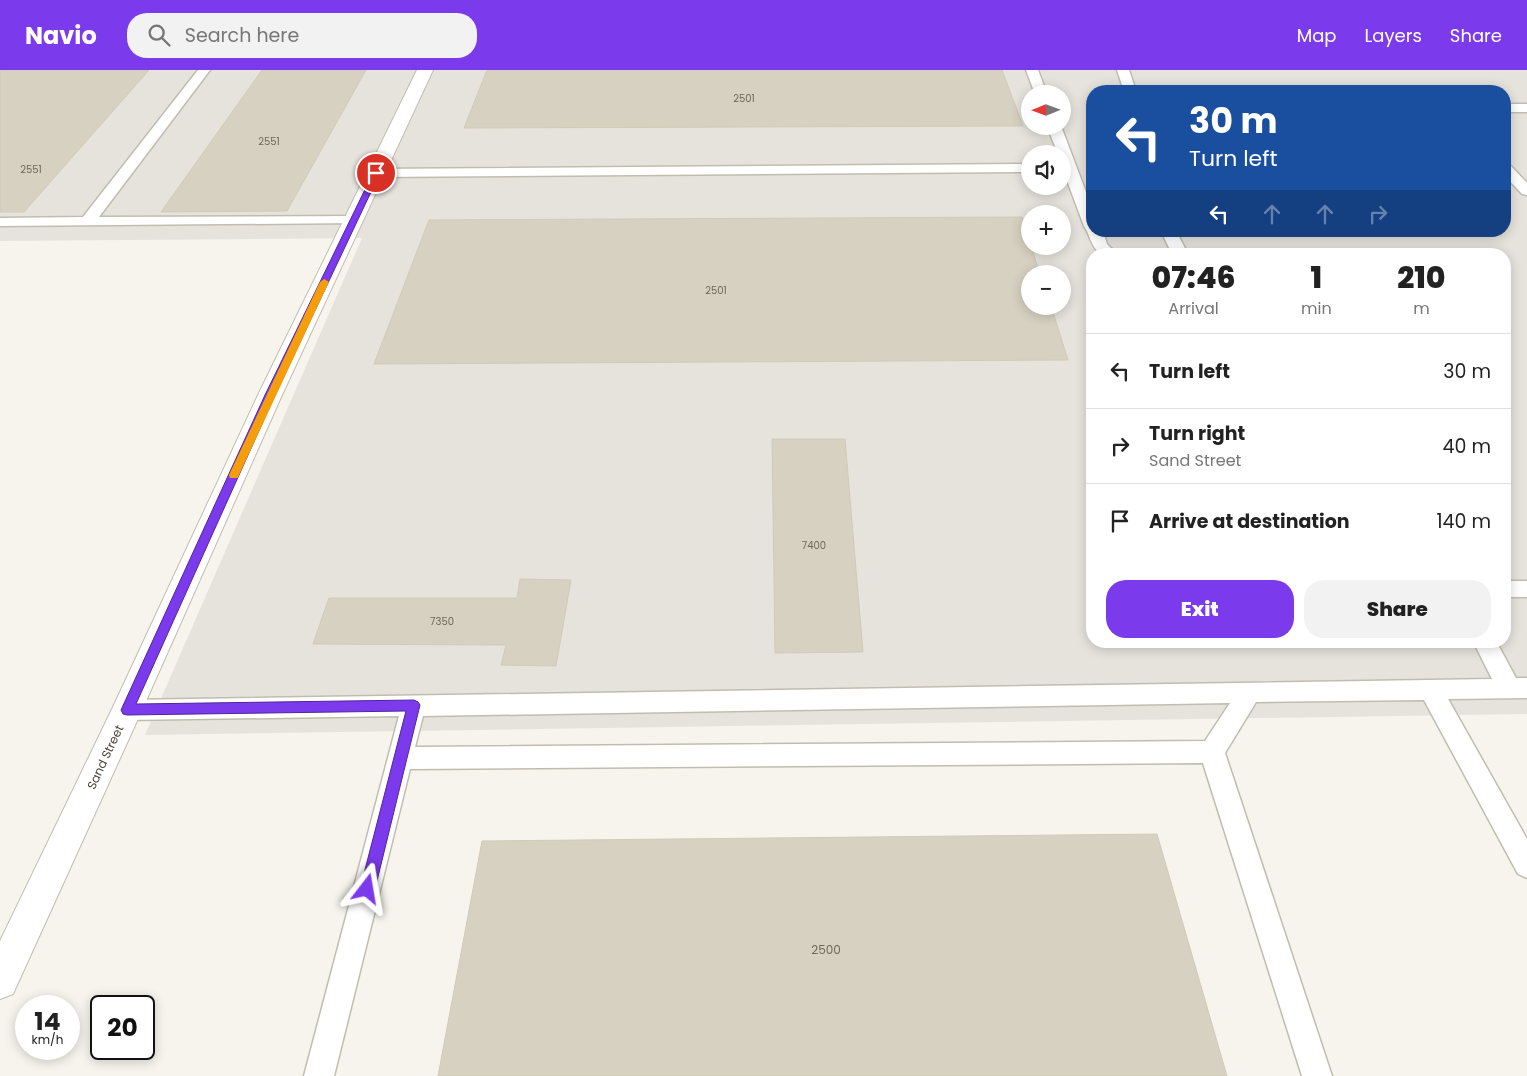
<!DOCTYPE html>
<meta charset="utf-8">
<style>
body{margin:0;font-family:Poppins,sans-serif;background:#f2f2f2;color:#222;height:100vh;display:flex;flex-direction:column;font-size:19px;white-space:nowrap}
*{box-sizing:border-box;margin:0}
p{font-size:16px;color:#767676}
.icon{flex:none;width:28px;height:28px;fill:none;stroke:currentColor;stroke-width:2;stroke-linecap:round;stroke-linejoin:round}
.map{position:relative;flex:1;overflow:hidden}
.details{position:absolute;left:1086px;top:178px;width:425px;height:400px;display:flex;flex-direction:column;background:#fff;border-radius:20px;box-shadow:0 2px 12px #0003}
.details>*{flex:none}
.top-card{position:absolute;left:1086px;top:15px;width:425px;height:152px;border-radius:20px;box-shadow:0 2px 12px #0003;background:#1a4fa0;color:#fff;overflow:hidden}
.needle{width:32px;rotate:269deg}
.tools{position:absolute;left:1021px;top:15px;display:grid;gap:10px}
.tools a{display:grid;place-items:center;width:50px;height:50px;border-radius:50%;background:#fff;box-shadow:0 2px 12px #0003;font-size:25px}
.speed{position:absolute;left:15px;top:925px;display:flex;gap:10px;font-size:25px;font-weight:700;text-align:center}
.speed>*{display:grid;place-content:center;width:65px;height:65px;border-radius:50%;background:#fff;box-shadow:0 2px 12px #0003;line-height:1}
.speed small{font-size:12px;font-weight:400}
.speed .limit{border:2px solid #111;border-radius:8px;background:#fff;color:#111}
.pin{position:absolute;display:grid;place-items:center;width:42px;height:42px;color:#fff;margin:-21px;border:2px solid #fff;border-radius:50%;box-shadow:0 1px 5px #0007}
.me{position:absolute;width:55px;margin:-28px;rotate:14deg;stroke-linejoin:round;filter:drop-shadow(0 0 4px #0008)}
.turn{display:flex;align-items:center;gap:18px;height:105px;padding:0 20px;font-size:22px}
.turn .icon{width:65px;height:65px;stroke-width:2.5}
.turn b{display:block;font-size:35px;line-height:42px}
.lanes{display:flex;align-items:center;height:48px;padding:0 20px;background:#0003;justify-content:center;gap:25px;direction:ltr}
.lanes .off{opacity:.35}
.eta{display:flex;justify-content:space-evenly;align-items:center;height:85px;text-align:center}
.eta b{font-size:30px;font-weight:800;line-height:35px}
.primary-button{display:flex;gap:10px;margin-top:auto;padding:10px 20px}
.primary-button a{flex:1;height:58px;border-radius:20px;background:#7c3aed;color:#fff;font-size:20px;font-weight:800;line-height:58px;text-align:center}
.primary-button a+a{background:#f2f2f2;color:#222}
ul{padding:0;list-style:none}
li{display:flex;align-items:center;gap:15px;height:75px;padding:0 20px;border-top:1px solid #e0e0e0}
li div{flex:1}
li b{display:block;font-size:19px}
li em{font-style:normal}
header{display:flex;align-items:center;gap:30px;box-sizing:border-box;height:70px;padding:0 25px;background:#7c3aed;color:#fff}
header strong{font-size:24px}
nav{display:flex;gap:28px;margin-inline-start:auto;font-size:18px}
.search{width:350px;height:45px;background:#f2f2f2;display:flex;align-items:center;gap:12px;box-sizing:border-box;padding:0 18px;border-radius:20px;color:#767676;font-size:19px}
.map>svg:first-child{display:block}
</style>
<header>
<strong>Navio</strong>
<div class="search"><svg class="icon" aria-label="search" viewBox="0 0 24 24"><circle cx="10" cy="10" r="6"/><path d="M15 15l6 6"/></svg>Search here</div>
<nav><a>Map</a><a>Layers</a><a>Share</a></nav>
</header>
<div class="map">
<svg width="1527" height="1006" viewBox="0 0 1527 1006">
<rect width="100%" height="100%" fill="#f6f4ec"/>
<!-- industrial -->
<path fill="#e6e3dd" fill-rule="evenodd" d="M0,0H1527V644L145,665L362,168L0,171ZM1092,21H1505V161H1092ZM1030,24H1062V56H1030ZM1030,84H1062V116H1030ZM1030,144H1062V176H1030ZM1092,184H1505V571H1092ZM1030,204H1062V236H1030Z"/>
<!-- building -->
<path fill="#d7d1c1" stroke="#d2cab5" d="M0,0H149L24,142H0Z
M262,0H366L287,141L161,142Z
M487,0H1002L1023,56L464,58Z
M1022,147L1040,204H1030V236H1051L1068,290L374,294L429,150Z
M772,369H845L863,582L775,583Z
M520,509L571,510L556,596L501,595L506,575L313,574L329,528H517Z
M1157,764L1227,1006H438L482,771Z"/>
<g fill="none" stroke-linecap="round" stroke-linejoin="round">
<defs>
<path id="service" d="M198,0H210L99,147L354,146L359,147L361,150L359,153L0,156V148L83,147Z
M1026,0H1038L1047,24H1035Z
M1117,0H1129L1136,21H1124Z
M1505,34H1527V42H1505Z
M1047,56H1061L1092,138V161H1103L1107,174L1117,184H1100C1090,175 1090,164 1084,156L1062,97V84H1058Z
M1030,94V102L376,107L371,106L369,103L371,100L376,99Z
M1505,94L1510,95L1527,113V125L1522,124L1505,106Z
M1161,161H1176L1188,184H1172Z
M1505,511H1527V527H1505Z
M1473,571H1496L1516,608H1527V628L1448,629L1527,769V808L1518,804L1424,630L1256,632L1225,683L1332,1006H1302L1203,693L410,699L334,1006H304L399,646L127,650L119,647L115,640L119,633L127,630L1492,609ZM1230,633L1205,671L415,677L423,646Z"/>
<path id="minor" d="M417,0H433L282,325L142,640L13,924L0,929V871L113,637L258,325Z"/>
</defs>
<!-- service casing -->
<use href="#service" stroke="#c1bdae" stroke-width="3"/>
<!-- minor casing -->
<use href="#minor" stroke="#c1bdae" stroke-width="2"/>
<!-- service -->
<use href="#service" fill="#fff" fill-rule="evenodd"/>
<!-- minor -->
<use href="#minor" fill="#fff" fill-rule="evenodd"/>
</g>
<!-- route -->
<path fill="#7c3aed" stroke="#51269a" d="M374,101L380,103L275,325L136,634L414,630L418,632L420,635L375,819L372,824L367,826L362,824L360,819L406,641L127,645L123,644L121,640L265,325Z"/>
<!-- slow -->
<path fill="#f59e0b" d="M324,209L329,212L239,405L238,408H230L229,405L320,212Z"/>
<g text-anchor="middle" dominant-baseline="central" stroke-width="5" stroke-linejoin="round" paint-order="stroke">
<!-- number labels -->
<g font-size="10" fill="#6d685b">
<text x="744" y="28">2501</text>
<text x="269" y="71">2551</text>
<text x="31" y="99">2551</text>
<text x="716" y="220">2501</text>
<text x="814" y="475">7400</text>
<text x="442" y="551">7350</text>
</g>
<!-- street labels -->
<g font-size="12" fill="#4a4539" stroke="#fff">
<text transform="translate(105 687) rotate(-65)">Sand Street</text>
</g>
<!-- near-number labels -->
<g font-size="12" fill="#6d685b">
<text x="826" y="879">2500</text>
</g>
</g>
</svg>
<div class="tools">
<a><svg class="needle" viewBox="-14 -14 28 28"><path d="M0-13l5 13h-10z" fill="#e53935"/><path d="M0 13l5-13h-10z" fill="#767676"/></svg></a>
<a><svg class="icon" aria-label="sound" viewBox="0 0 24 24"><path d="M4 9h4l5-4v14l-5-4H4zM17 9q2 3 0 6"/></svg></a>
<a>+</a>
<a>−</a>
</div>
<div class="speed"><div>14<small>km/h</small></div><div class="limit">20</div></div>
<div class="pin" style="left:376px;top:103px;background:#d93025"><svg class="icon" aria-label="arrive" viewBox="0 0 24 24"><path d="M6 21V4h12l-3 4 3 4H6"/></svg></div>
<svg class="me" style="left:367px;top:819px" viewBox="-20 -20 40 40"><path d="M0-17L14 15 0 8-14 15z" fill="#7c3aed" stroke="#fff" stroke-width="4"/></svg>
<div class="top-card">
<div class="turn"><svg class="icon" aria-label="left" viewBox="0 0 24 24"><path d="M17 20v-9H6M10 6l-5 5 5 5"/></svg><div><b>30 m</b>Turn left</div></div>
<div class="lanes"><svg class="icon" aria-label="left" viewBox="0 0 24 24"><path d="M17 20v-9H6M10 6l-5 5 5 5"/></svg><svg class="icon off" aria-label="ahead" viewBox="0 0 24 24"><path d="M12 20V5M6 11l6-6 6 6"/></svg><svg class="icon off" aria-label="ahead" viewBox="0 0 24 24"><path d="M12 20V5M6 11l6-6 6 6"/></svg><svg class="icon off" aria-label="right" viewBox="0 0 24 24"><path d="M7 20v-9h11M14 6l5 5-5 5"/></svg></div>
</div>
<section class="details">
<div class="eta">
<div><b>07:46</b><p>Arrival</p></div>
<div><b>1</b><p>min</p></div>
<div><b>210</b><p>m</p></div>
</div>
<ul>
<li><svg class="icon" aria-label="left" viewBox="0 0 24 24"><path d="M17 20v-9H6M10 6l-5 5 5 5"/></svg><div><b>Turn left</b></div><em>30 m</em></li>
<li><svg class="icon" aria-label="right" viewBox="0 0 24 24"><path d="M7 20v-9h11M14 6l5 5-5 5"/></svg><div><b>Turn right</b><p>Sand Street</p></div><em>40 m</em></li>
<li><svg class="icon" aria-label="arrive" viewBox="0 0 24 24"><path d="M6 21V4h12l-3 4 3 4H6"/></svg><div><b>Arrive at destination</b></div><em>140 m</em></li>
</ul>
<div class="primary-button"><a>Exit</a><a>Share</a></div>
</section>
</div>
